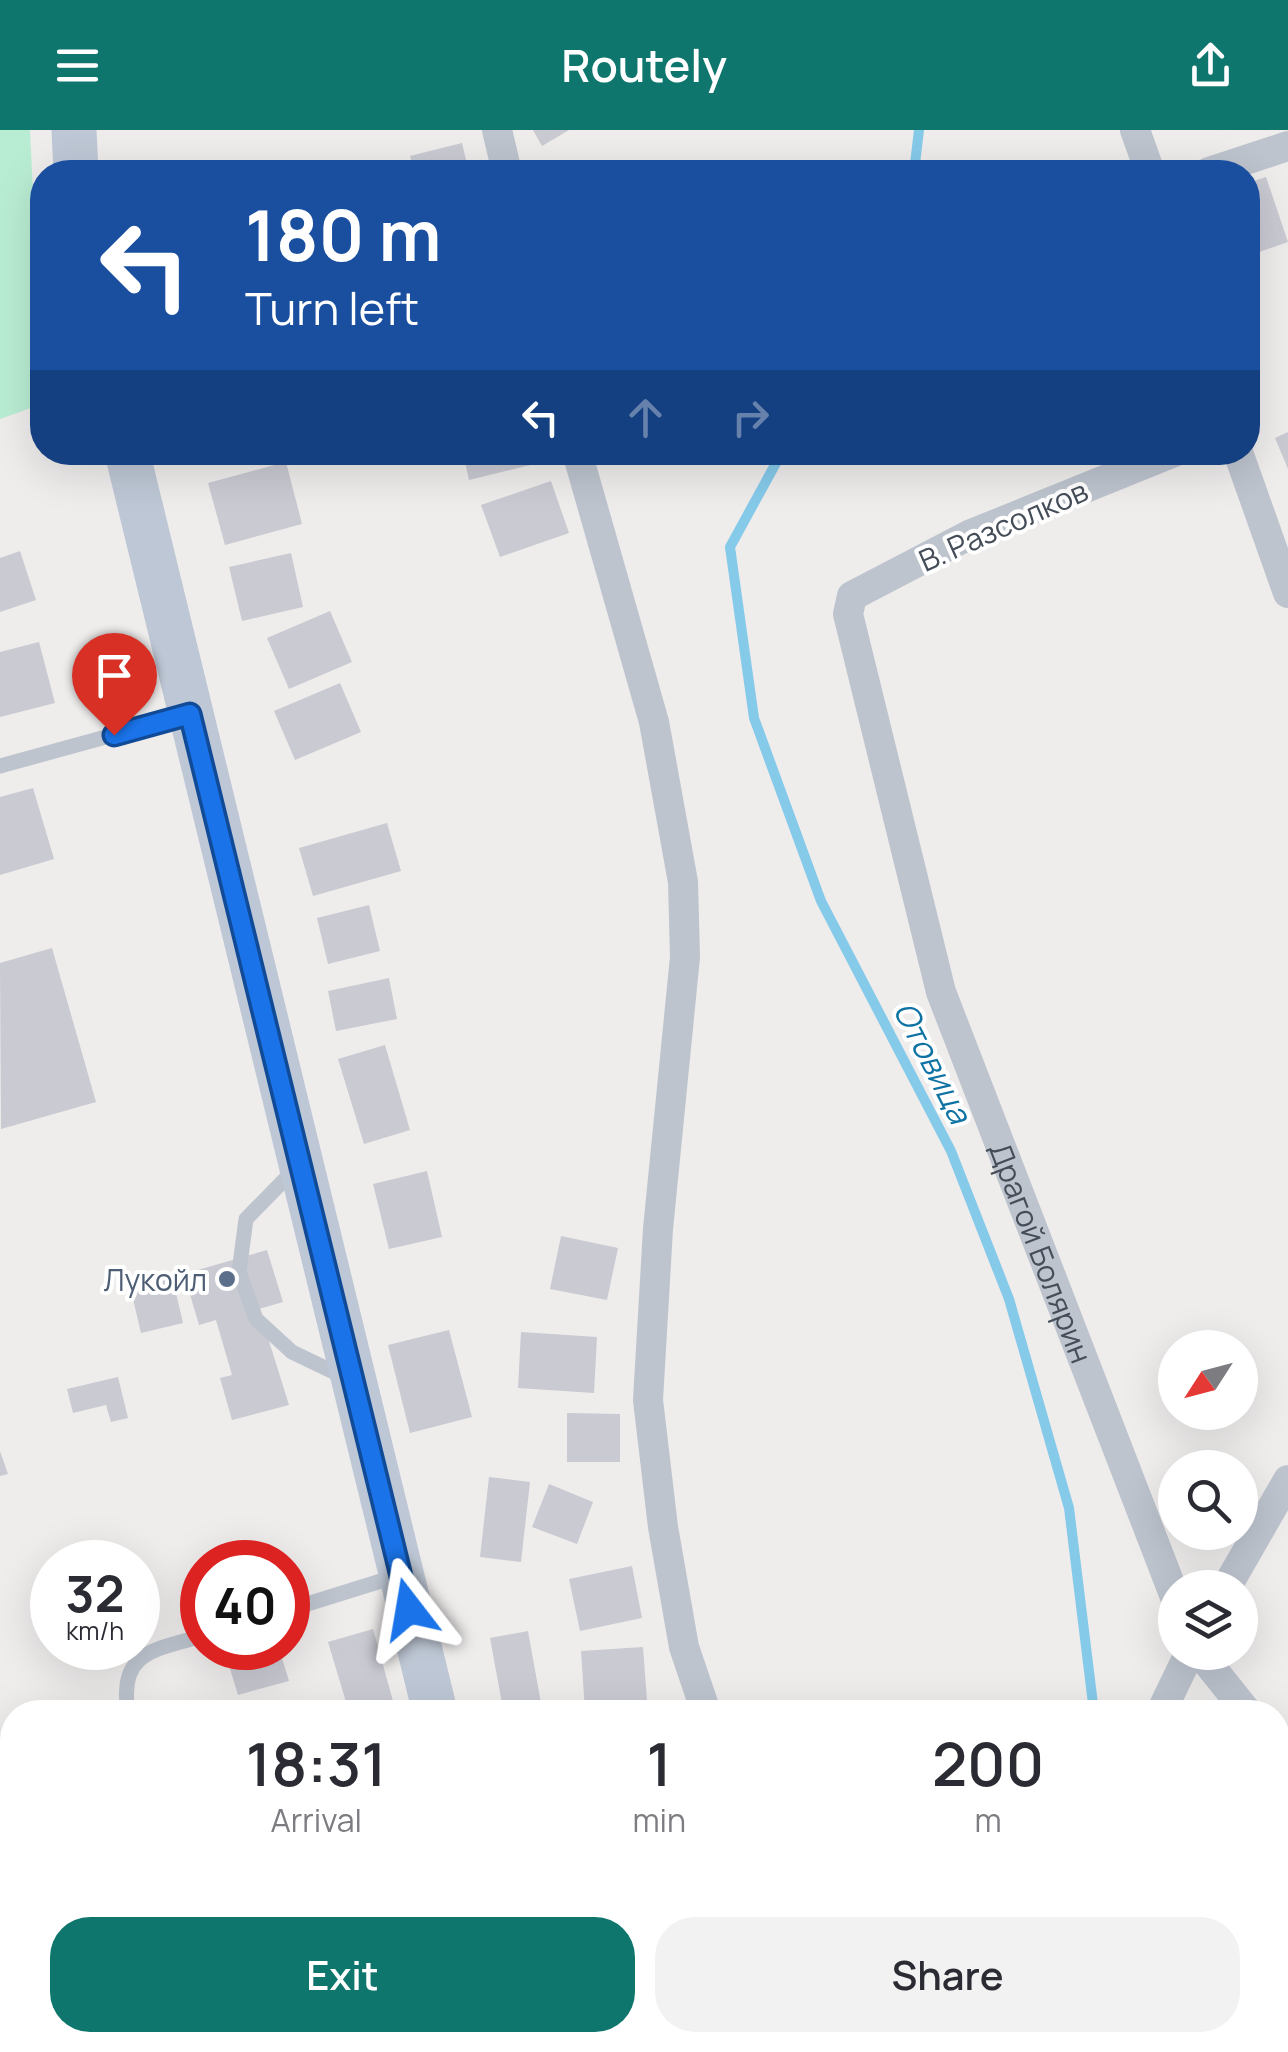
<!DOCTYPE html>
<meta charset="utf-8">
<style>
body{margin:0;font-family:Manrope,sans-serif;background:#f2f2f3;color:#2b2b33;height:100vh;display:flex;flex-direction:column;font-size:38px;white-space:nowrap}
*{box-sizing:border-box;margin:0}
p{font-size:32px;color:#7c7c81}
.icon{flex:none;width:55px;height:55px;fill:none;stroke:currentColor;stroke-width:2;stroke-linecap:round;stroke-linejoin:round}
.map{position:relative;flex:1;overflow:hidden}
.sheet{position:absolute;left:0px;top:1570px;width:1290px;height:352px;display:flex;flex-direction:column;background:#fff;border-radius:40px 40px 0 0;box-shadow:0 10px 40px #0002}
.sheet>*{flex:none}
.banner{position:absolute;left:30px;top:30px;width:1230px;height:305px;border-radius:40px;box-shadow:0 10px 40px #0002;background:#1a4fa0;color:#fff;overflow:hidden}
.needle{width:65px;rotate:234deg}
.tools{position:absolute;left:1158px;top:1200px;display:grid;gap:20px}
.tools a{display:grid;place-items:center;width:100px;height:100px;border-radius:50%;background:#fff;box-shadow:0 10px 40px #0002;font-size:50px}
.speed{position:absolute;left:30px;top:1410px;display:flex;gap:20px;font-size:50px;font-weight:700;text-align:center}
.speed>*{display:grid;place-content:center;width:130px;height:130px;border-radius:50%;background:#fff;box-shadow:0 10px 40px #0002;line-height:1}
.speed small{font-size:25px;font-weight:400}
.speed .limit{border:15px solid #d22;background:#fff;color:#111}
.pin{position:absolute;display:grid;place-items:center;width:85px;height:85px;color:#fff;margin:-102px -42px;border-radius:50% 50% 50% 0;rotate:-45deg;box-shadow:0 0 10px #0007}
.pin .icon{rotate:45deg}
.me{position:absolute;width:110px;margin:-55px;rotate:346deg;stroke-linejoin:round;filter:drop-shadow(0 0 8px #0008)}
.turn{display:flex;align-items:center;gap:35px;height:210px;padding:0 50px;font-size:45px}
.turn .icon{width:130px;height:130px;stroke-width:2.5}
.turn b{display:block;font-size:70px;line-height:85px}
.lanes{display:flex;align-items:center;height:95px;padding:0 50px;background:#0003;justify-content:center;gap:50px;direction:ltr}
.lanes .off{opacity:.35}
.eta{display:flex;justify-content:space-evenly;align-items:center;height:170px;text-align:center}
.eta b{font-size:60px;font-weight:600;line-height:70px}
.cta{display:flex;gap:20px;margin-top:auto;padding:20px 50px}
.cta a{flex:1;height:115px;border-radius:40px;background:#0f766e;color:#fff;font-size:40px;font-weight:600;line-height:115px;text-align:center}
.cta a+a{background:#f2f2f3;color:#2b2b33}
header{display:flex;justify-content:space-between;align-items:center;height:130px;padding:0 50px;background:#0f766e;color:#fff;font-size:45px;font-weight:600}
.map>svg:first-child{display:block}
</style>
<header><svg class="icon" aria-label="menu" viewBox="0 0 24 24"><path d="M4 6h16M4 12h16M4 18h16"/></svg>Routely<svg class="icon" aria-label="share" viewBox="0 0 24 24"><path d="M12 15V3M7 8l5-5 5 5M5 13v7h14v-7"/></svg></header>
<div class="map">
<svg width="1288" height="1922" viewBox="0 0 1288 1922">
<rect width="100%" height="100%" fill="#efecec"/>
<!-- green -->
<path fill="#b9edd3" d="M0,0H30L42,250V274L0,289Z"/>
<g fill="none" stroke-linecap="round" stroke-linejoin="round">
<!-- stream -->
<path stroke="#86caea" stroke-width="10" d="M914,42L919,0
M782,322L730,417L754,588L821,771L951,1021L1009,1169L1069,1378L1094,1582
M988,1922L990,1910"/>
</g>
<!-- building -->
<path fill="#c9cad2" d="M533,0H569L542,16Z
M462,13L469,42H414L410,26Z
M1266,47L1288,112L1248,126V53Z
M1288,302V339L1275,308Z
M203,322H247V324L207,335Z
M463,322H549L551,330L469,350Z
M286,332L302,394L225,415L208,353Z
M551,351L569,403L500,427L481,375Z
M20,421L36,470L0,482V428Z
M291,423L303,477L242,491L229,437Z
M330,481L352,532L289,559L267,508Z
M39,512L55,573L0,587V522Z
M340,553L361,602L295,630L274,581Z
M33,658L54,729L0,745V667Z
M387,693L401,741L313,766L299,718Z
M369,775L380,821L328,834L317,788Z
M52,818L96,972L1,999L0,833Z
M389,848L397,889L336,901L328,861Z
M385,915L410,1000L364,1014L338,929Z
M427,1041L442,1107L389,1119L373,1054Z
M561,1106L618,1118L607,1170L550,1159Z
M267,1120L283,1172L259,1179L289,1275L232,1290L220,1248L232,1245L216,1190L199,1195L184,1144Z
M171,1142L183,1193L141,1203L129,1152Z
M449,1200L472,1287L410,1303L388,1215Z
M521,1202L597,1207L594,1263L518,1258Z
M118,1247L128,1288L111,1292L106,1275L73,1283L67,1259Z
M567,1283L620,1284V1332H567Z
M0,1321L8,1344L0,1346Z
M489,1347L530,1352L521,1432L480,1427Z
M549,1354L593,1372L577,1414L532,1397Z
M632,1436L642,1488L580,1501L569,1449Z
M373,1499L393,1571L349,1582L328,1512Z
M528,1501L541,1573L503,1579L490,1508Z
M643,1517L647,1571L626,1572V1579L585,1581L581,1521Z
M241,1518H279L289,1551L238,1565L225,1522Z
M568,1910H615V1912L570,1921Z
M751,1910H826L807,1922H759Z"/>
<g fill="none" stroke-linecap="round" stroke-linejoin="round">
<!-- lane -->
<path stroke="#bdc4ce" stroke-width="15" d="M0,636L186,585
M296,1038L246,1089L239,1142L256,1189L292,1222L344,1247
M288,1480L397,1446
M128,1582C118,1521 155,1520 202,1506"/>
<!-- street -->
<g stroke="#bdc4ce" stroke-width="30">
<path d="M497,0L507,42"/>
<path d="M1135,0L1150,42"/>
<path d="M1209,42L1288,16"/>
<path d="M577,322L654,592L683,752L685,827L658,1099L648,1270L663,1397L684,1517L706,1582"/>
<path id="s1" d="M1174,322L969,405L852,466L848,484L941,862L1175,1467"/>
<path d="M1238,322L1288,463"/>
<path d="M1226,1458L1288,1350"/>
<path d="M1199,1522L1247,1582"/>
<path d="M1161,1582L1190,1522"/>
<path d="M1278,1621L1288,1635"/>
<path d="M882,1910L890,1922"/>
<path d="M1102,1910L1108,1922"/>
</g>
<!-- secondary -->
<path stroke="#bec7d5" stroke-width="45" d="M74,0L76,42
M127,322L435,1582
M516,1910L519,1922"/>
</g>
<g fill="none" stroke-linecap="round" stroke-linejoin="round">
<defs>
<path id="route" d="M114,605L190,584L409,1479"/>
</defs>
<!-- route casing -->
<use href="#route" stroke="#114b97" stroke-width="25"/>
<!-- route -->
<use href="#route" stroke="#1a73e8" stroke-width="18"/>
</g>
<!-- markers -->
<circle fill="#5c6f8a" stroke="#fff" stroke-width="4" cx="227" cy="1149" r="10"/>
<g text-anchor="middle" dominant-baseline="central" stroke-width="8" stroke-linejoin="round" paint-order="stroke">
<!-- street labels -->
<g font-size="30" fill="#454d59" stroke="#fff">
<text transform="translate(1003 395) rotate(-24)">В. Разсолков</text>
<text stroke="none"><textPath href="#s1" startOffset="1040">Драгой Болярин</textPath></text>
</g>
<!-- service labels -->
<g font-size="30" fill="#4e5e75" stroke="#fff" text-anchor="end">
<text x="207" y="1149">Лукойл</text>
</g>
<!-- water labels -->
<g font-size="32" font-style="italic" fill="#0e73a3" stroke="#fff">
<text transform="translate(933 932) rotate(63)">Отовица</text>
</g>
</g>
</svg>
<div class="tools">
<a><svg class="needle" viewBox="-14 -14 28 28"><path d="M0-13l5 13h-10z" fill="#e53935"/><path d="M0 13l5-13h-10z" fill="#7c7c81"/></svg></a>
<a><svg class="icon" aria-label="search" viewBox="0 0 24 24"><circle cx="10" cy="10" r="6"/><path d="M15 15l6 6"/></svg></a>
<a><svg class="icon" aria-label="layers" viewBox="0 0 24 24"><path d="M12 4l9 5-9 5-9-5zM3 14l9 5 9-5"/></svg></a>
</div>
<div class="speed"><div>32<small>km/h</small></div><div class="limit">40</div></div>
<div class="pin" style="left:114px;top:605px;background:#d93025"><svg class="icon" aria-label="arrive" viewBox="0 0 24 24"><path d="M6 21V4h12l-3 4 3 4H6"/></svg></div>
<svg class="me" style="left:409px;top:1479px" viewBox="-20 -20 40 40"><path d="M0-17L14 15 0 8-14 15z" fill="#1a73e8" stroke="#fff" stroke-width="4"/></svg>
<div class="banner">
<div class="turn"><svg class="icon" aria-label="left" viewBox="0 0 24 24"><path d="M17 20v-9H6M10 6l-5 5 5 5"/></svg><div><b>180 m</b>Turn left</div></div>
<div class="lanes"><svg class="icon" aria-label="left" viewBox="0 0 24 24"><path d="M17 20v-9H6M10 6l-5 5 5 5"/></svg><svg class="icon off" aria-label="ahead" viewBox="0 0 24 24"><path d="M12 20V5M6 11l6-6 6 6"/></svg><svg class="icon off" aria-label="right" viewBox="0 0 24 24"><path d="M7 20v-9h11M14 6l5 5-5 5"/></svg></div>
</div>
<section class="sheet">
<div class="eta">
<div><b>18:31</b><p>Arrival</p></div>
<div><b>1</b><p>min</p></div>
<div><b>200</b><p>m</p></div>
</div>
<div class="cta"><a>Exit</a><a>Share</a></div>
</section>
</div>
